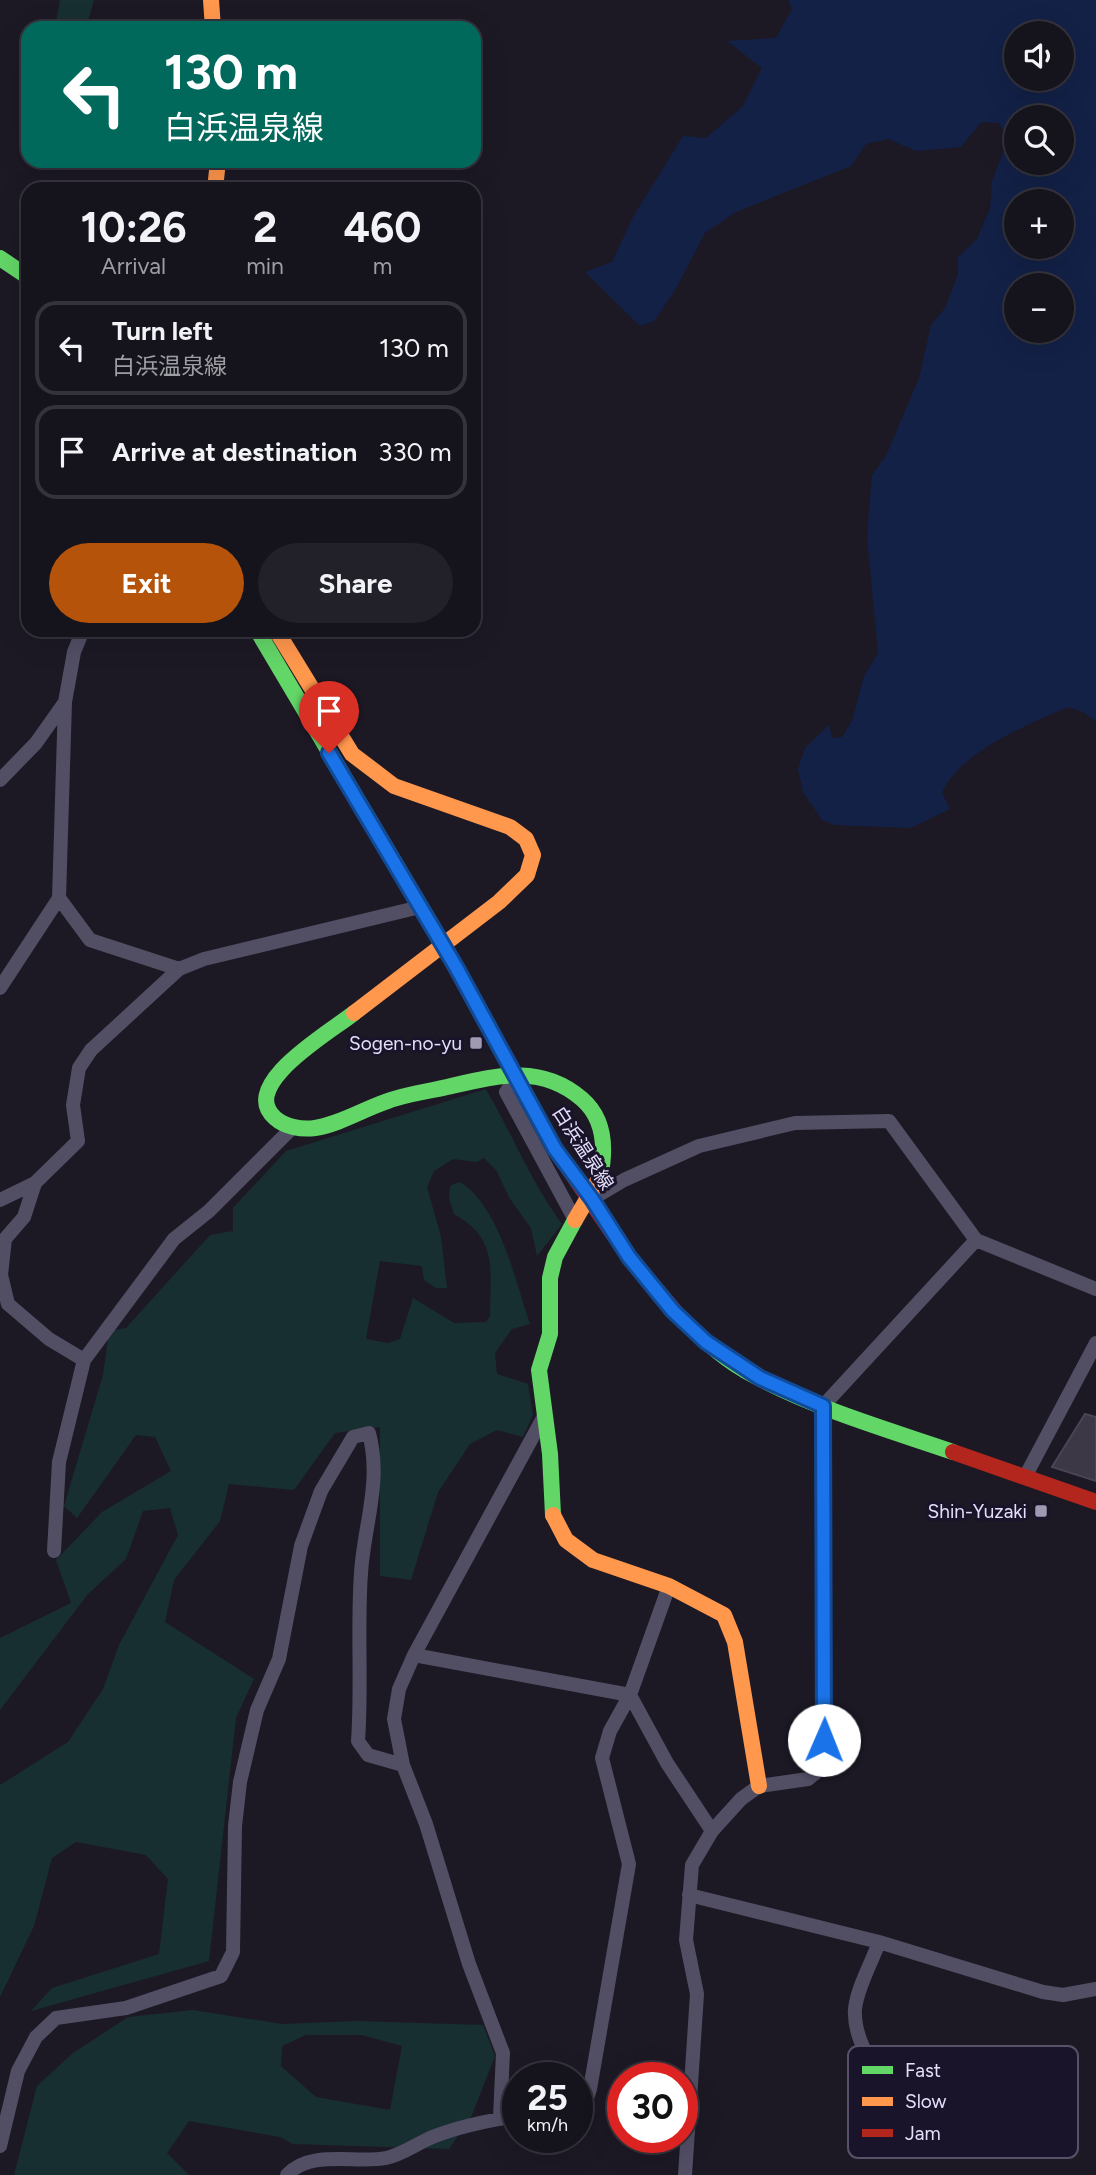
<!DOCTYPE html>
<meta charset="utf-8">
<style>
body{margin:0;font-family:Figtree,"Noto Sans JP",sans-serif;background:#222029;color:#f1f3f6;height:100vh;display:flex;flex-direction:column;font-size:26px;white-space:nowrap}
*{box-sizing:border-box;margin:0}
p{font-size:23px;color:#9d9ea3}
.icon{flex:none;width:38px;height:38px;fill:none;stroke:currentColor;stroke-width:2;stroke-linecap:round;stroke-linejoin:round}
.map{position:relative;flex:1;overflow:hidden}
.panel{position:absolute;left:21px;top:182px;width:460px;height:455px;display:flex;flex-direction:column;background:#15131c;border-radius:21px;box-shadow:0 7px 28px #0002,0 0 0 2px #34323b}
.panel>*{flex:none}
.guide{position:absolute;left:21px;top:21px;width:460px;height:147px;border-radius:21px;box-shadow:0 7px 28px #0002,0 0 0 2px #34323b;background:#00695c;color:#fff;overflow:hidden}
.tools{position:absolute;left:1004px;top:21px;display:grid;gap:14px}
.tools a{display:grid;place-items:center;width:70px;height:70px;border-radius:50%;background:#15131c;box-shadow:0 7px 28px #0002,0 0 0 2px #34323b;font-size:35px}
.speed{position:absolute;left:502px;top:2062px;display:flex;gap:14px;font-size:35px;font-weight:700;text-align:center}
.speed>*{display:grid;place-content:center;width:91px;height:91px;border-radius:50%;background:#15131c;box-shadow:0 7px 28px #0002,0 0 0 2px #34323b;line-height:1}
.speed small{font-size:18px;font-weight:400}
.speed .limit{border:10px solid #d22;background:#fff;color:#111}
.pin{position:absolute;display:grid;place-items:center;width:60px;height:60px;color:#fff;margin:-72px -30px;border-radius:50% 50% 50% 0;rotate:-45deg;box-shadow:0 0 7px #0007}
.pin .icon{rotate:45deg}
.me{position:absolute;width:77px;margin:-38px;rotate:1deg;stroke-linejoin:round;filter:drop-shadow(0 0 5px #0008)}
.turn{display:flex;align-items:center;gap:24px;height:147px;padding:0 28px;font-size:32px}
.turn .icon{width:91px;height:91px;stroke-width:2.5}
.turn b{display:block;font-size:49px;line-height:60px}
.eta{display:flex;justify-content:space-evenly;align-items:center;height:119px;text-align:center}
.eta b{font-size:42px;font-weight:700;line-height:49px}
.button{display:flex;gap:14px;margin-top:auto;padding:14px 28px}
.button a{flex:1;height:80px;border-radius:42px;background:#b45309;color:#fff;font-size:28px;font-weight:700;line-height:80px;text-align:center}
.button a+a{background:#222029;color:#f1f3f6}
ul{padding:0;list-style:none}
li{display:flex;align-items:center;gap:21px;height:94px;margin:0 14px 10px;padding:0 14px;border:4px solid #34323b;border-radius:21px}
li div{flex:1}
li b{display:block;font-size:26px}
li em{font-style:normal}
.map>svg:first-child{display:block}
</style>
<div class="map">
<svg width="1096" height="2175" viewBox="0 0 1096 2175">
<rect width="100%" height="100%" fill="#1c1925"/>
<!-- green -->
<path fill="#182f32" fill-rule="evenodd" d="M60,0H94L86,28H55Z
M486,1089C512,1134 531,1182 562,1224L537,1256L531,1228L510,1199L496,1170L484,1158L477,1162L453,1159L434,1171L427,1187L441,1237L447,1288H436L424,1280L422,1266L380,1261L366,1339L388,1343L400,1339L413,1298L454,1323L486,1322L490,1316C490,1270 499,1239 454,1214L449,1199L450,1186L459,1182C499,1203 516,1284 530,1324L512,1329L495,1353L497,1374L528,1384L533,1415L523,1437L497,1430L470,1444L438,1492L411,1580L380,1576V1427L335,1433L294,1490L229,1484L220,1521L174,1580L165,1622L254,1679L236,1718L209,1961L31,2011L52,1988L159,1954L168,1879L146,1855L76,1842L52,1858L34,1926L0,1997V1785L68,1742L103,1689L119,1645L178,1535L170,1508L143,1511L126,1559L88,1594L0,1710V1638L71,1603L56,1560L102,1512L171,1471L155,1437L136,1435L77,1518L64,1506L103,1375L109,1331L126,1328L210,1235L233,1231V1208L286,1151Z
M193,2010L282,2024L356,2021L483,2025L495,2056L471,2117L449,2149L293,2144L280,2137L189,2121L167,2153L189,2175H14L37,2086L73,2053L128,2017ZM306,2035H362L402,2046L390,2110L316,2097L281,2066L282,2046Z"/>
<!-- water -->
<path fill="#132147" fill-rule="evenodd" d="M788,0H1096V722L1083,712L1068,707C1029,724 959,752 942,793L950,809L911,828L835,825L822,820L803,792L798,769L805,748L829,725L832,738L842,737L852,721L864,676L878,653L867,537L872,475L886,456L919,378L931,325L945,308L958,274V257L977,239L990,208L992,181L1008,139L999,123L981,122L961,147L916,151L888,139L866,144L851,166L736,212L705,233L674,292L654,321L640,326L585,272L612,262L633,217L683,136L706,138L743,106L762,68L727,41L776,38L792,9ZM1017,33H1062V79H1017ZM1017,117H1062V163H1017ZM1017,201H1062V247H1017ZM1017,285H1062V331H1017Z"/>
<!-- building -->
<path fill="#3c3846" stroke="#4a4457" stroke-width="2" d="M1085,1414L1096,1417V1481L1052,1467Z"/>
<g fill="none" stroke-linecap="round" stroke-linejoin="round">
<!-- street -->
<path stroke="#524f65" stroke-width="14" d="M0,780L36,743L65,702
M59,898L90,940L179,969
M0,988L59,898L65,702L74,652L83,630
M516,1078L506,1092L575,1220
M35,1183L24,1217L5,1239L1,1275L8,1304L49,1339L84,1360
M592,1199L624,1180L699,1146L795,1123L889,1121L976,1240L1096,1289
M0,1200L35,1183L78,1141L73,1105L79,1068L91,1050L179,969L204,959L420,907
M1025,1477L1096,1343
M54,1551L59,1462L84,1360L174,1239L209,1211L292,1128
M414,1655L630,1695
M630,1695L667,1763L712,1831
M689,1895L879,1942L1043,1992L1063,1995L1096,1989
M879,1942C872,1962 857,1988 855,2009C852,2051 895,2087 899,2131
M578,2103L586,2101L590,2089L629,1864L602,1758L610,1731L630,1695L669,1586
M500,2117L503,2053L469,1964L426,1824L403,1765L394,1719L399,1689L414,1655L543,1418
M0,2146L18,2071L36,2037L56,2018L126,2008L221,1976L233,1952L235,1826L240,1782L257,1710L279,1659L301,1546L321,1491L353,1437L369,1433C382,1482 364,1525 361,1573C357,1629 362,1685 358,1741L368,1755L403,1765
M287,2175C310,2149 357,2164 386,2158C402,2155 419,2142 435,2136C461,2126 491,2120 518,2116
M685,2175L697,1994L686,1940L692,1865L712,1831L741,1799L759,1786L808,1779L823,1767V1406L976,1240"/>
<!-- fast -->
<path stroke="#63d668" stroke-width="16" d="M0,258L28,277
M257,630L430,922
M354,1013C332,1031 237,1085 275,1118C285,1127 302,1130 315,1128C340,1124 362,1110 385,1102C405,1094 426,1092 447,1087C495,1076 541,1063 582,1099C605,1119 606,1149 600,1177
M678,1315C698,1335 719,1355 744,1370C809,1407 883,1428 953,1452
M553,1515L550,1454L539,1370L550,1334V1278L555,1257L575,1220"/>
<!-- slow -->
<path stroke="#ff974d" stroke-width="16" d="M211,0L213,28
M215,189L218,161
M276,630L352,754L394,786L510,827L526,839L533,855L527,875L499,902L354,1013
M553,1515L566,1540L593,1560L669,1586L724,1615L735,1642L759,1786"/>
<!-- jam -->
<path stroke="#b3261e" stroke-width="16" d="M447,952L555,1149L629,1257L678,1315
M953,1452L1096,1502"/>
<!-- slow-bridge -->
<path stroke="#ff974d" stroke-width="16" d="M430,922L447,952
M575,1220L600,1177"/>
</g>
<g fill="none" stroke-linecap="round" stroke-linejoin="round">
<defs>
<path id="route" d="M329,753L456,967L555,1149L592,1199L629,1257L673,1311L706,1342L760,1378L823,1406L824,1740"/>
</defs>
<!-- route casing -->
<use href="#route" stroke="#114b97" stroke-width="18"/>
<!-- route -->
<use href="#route" stroke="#1a73e8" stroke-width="12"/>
</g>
<!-- markers -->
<g fill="#9f9ab1" stroke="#1a142a" stroke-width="2.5">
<rect x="469" y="1036" width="14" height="14" rx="3.5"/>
<rect x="1034" y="1504" width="14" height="14" rx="3.5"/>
</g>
<g text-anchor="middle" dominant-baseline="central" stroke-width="6" stroke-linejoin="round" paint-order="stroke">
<!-- poi labels -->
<g font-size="19" fill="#e5dffc" stroke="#1a142a" text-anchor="end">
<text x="462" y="1043">Sogen-no-yu</text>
<text x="1027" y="1511">Shin-Yuzaki</text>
</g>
<!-- street labels -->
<g font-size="19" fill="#e5dffc" stroke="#1a142a">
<text transform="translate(583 1148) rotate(57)">白浜温泉線</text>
</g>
</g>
<!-- legend -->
<rect x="848" y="2046" width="230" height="112" rx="10" fill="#1a142a" stroke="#575169" stroke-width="2"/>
<rect x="862" y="2066" width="31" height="8" fill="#63d668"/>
<rect x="862" y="2097" width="31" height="9" fill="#ff974d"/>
<rect x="862" y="2129" width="31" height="8" fill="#b3261e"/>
<g font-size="19" fill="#e5dffc">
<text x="905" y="2077">Fast</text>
<text x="905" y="2108">Slow</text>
<text x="905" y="2140">Jam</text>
</g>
</svg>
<div class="tools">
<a><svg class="icon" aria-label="sound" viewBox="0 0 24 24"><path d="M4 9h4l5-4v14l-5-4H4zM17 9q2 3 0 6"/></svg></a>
<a><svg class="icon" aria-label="search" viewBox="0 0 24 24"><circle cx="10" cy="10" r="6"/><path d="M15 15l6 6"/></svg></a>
<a>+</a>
<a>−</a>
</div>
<div class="speed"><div>25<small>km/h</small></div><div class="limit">30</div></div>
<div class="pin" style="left:329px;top:753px;background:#d93025"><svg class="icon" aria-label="arrive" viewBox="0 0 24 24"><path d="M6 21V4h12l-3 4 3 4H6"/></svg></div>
<svg class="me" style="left:824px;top:1740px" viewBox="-20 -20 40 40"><circle r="19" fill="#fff"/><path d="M0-13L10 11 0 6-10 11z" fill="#1a73e8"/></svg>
<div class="guide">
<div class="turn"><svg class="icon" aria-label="left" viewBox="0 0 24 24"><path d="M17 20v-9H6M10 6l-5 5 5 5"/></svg><div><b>130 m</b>白浜温泉線</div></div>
</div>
<section class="panel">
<div class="eta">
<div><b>10:26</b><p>Arrival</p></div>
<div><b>2</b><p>min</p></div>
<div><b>460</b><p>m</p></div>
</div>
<ul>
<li><svg class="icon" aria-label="left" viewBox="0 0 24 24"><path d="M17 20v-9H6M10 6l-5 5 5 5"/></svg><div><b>Turn left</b><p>白浜温泉線</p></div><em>130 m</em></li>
<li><svg class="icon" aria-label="arrive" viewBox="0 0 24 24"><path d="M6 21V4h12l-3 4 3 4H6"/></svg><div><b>Arrive at destination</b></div><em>330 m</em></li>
</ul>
<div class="button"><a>Exit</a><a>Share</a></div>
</section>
</div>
